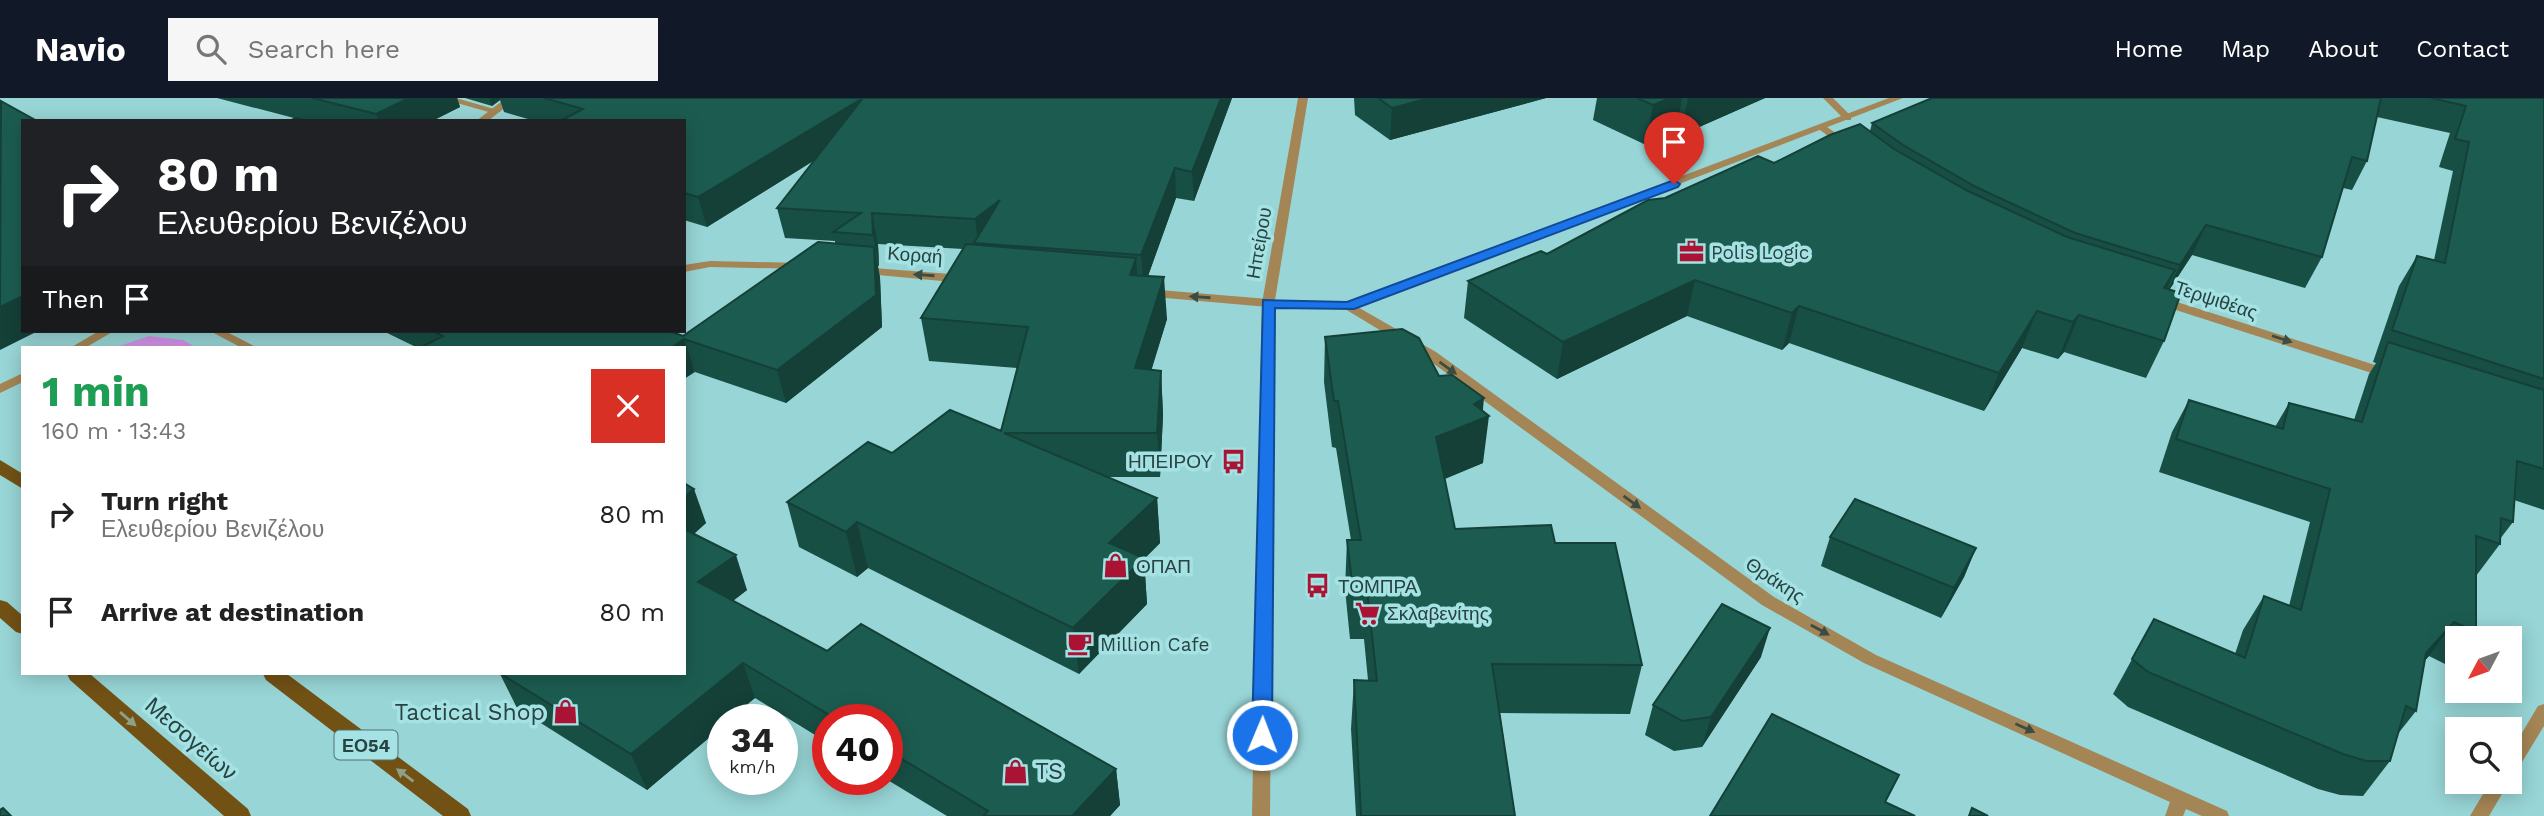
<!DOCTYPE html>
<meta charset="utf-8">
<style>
body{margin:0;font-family:"Work Sans",sans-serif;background:#f6f6f6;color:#222;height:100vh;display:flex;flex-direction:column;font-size:26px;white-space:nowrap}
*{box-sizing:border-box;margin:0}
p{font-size:23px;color:#767676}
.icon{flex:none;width:38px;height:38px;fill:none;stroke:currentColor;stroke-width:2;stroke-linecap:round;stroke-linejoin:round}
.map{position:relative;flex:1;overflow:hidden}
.drawer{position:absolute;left:21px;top:248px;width:665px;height:329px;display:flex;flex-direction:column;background:#fff;border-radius:0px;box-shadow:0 4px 18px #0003}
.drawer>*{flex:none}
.top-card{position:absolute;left:21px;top:21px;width:665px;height:214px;border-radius:0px;box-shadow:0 4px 18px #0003;background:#202124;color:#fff;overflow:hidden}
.needle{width:46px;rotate:229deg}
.controls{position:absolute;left:2445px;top:528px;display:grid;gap:14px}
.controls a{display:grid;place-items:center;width:77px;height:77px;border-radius:0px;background:#fff;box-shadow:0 4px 18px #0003;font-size:35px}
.speed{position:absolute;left:707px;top:606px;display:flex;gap:14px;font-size:35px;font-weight:700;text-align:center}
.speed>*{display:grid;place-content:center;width:91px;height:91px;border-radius:50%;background:#fff;box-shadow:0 4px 18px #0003;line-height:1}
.speed small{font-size:18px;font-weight:400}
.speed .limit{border:10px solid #d22;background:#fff;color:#111}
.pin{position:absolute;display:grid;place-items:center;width:60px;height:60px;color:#fff;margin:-72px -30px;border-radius:50% 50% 50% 0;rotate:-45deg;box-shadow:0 0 7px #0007}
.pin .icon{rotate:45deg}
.me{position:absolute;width:77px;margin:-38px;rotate:1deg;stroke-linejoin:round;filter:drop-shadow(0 0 5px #0008)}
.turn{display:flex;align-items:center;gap:24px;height:147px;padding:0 21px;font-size:32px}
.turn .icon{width:91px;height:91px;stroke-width:2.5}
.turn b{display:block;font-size:49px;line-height:60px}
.then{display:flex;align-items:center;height:66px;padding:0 21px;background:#0003;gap:14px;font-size:26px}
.round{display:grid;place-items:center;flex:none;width:74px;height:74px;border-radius:0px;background:#f6f6f6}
.summary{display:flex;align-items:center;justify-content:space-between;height:119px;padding:0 21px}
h1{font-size:42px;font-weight:700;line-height:52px;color:#1e9e55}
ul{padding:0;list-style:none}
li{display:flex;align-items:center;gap:21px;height:98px;padding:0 21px}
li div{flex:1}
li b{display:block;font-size:26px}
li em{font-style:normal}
header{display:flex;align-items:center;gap:42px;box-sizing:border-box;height:98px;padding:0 35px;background:#111827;color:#fff}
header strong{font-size:33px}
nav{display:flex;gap:38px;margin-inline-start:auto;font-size:24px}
.search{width:490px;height:63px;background:#f6f6f6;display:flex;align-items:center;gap:18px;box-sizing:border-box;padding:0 24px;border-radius:0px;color:#767676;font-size:26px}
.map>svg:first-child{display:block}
</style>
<header>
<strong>Navio</strong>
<div class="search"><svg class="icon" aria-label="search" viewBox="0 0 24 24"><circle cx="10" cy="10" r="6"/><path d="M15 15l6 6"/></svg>Search here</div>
<nav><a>Home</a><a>Map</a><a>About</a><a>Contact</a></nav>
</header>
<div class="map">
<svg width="2544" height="718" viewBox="0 0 2544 718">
<rect width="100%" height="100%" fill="#98d5d6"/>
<!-- green -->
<path fill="#d392e8" d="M149,238L183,242L197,250H114Z"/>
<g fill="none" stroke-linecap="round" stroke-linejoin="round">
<!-- minor -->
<path fill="#a48555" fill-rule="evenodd" d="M439,0H456L501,13L496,16Z
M1823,0H1833L1851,18V22H1845Z
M1824,27L1852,46V50H1844L1820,32V28Z
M710,163L803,165L809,168L803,171L710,169L684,174V167Z
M861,169L963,177L969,181L963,185L857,175L855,173Z
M1147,191L1268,201L1274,205L1268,209L1143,198L1141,195Z
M2158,198L2394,273L2395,276L2389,280L2384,279L2154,205L2152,202L2154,199Z
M1349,204L1436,254L1774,499L1876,557L2227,713L2229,718H2202L2186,711L2183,718H2165L2170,704L1864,565L1762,507L1426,260L1345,211L1343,208Z
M210,233H225L258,250H242Z
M2544,606V628L2516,674L2510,676V655L2538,608Z
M2490,684H2509L2489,718H2470Z"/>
<!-- tertiary -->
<path fill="#a48555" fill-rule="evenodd" d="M506,0H517L488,23H476Z
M1298,0H1308L1275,202L1348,204L1889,0H1903L1353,211L1274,209L1270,718H1252L1262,205Z
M99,233H114L85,250H70Z
M23,275V284L0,295V286Z"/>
<!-- primary -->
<path fill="#725115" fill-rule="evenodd" d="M0,362L23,376V391L0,377Z
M0,502L7,504L23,518V536L16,534L0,520Z
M67,576H90L248,711L251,718H224L70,582Z
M263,576H287L468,711L471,718H443L266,582Z"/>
</g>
<!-- wall -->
<path fill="#184f45" d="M217,0H457L460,9L432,23H289L294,20Z
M465,0H1232L1194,103L1176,100L1148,178L1167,221L1151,272L1161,273L1163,317L1160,379H1108L1157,400L1160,445L1144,461L1147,506L1079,576L868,470L857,479L799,449L787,404L892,355L1001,333L1017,270L929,263L921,220L963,151L878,146L879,168H878L880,180L882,229L786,305L695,274L684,250H418L383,233H669L683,238L835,146V143L785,140L777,110L815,62L707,129L684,122V23H535L504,14L500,2L492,8Z
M1354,0H1546L1390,42L1355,17Z
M1597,0H1765L1681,37L1676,34L1646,47L1593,22Z
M1932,0H2544V412L2514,402L2513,424L2500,441V446L2476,478V534L2471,541H2457V558L2449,568L2429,558L2425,562L2416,613L2397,637L2390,663L2363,698L2340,697L2318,691L2128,609L2113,596L2154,521L2235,556L2243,532L2264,498L2289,508L2310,424L2159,374L2172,334L2189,302L2275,329L2289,305L2354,322L2369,276L2376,265L2373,264L2399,188L2417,158L2434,162L2453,73L2439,69L2450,35L2377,19L2367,63L2352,92L2343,90L2322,159L2305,190L2192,157L2170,191L2164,243L2146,280L2064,254L2058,261L2022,250L1984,313L1789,245L1782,252L1687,218L1557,281L1464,220L1468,183L1547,156L1665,100L1870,33L1872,25Z
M1325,239L1439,278L1483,313V365L1445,381L1455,431L1555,445L1642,567L1630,616L1500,615L1515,718H1356L1351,631L1354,582H1368L1364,541H1350L1345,491L1347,442H1351L1336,350L1332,349L1324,284Z
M684,385L706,425L694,436L747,492L733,503L827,553L1116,671L1120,707L1110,718H947L886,681H887V621H828V645L755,600L723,621V628L647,692L517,610L500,576H684Z
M1830,439L1976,450L1964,479L1941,520L1821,468Z
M1761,559L1702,649L1674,653L1645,637L1653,607Z"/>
<!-- shaded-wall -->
<path fill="#144038" d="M409,0H457L460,9L432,23H379L376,16Z
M489,0H499L500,2L492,8Z
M863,0L869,28L707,129L698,99Z
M1221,0H1232L1194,103L1192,74Z
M1430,0H1546L1390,42L1392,10Z
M1670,0H1682L1676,34L1646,47L1653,7Z
M1688,0H1765L1681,37Z
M1175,70L1176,100L1144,189L1141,157Z
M1000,102L978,145L975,121Z
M872,115L878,146L879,168L873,137Z
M2206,127L2192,157L2165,198L2180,167Z
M874,149L880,180L882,229L786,305L777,272Z
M1136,160L1139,201L1130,177Z
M2175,172L2159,208L2164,190Z
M1164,179L1167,221L1139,313L1135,270Z
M1695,182L1687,218L1557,281L1563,244Z
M23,198V233H38L0,252V209Z
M1799,208L1789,245L1782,252L1792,215Z
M2037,213L2022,250L1984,313L1999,275Z
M2079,217L2064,254L2058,261L2073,224Z
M684,241L695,274L684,281V250H671Z
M1161,273L1163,317L1160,379L1157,335Z
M1484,300L1482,321L1489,318L1483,365L1431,386L1436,339L1474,306Z
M694,391L706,425L684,444V399Z
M1157,400L1160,445L1144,461L1147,506L1079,576L1073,530L1109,445Z
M857,424L868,470L857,479L846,434Z
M1976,450L1964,479L1941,520L1954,490Z
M736,457L747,492L711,519L698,484Z
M2454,524L2429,558L2401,589L2426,555Z
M1770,530L1761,559L1702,649L1711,619Z
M743,565L755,600L730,621H723V628L647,692L631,656Z
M1116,671L1120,707L1110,718H1072Z"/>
<!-- building -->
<path fill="#1c5c50" stroke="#144038" stroke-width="2" d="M312,0H409L376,16Z
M544,0H863L698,99L684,95V23H560L583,11Z
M863,0H1221L1192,74L1175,70L1141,157L974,145L1000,102L975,121L872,115L873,137L833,134L861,115L777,110Z
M1378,0H1430L1392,10Z
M1637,0H1670L1653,7Z
M1932,0H2381L2367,63L2352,59L2322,159L2206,127L2180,167L2075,135L1976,89L1903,47L1872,25Z
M2431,0H2544V281L2392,232L2417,158L2445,165L2469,44L2455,41L2466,8Z
M1,3L37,23H23V198L0,209Z
M296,20L308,23H289Z
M1860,26L1894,51L1968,93L2067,139L2175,172L2164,190L2181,195L2164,243L2079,217L2073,224L2037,213L1999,275L1799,208L1792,215L1695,182L1563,244L1468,183L1541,153L1547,156L1648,102L1665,100L1758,58L1774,65L1830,37Z
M818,144L874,149L876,197L777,272L684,241L671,250H420L443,238L433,233H669L683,238Z
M966,146L1136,160L1130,177L1164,179L1135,270L1161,273L1157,335H1004L1157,400L1109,445L1144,460L1073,530L857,424L846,434L787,404L868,344L892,355L950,312L1001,333L1028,229L921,220Z
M1402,231L1419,240L1439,278L1452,277L1484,300L1474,306L1489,318L1436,339L1455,431L1551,427L1555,445H1615L1642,567L1492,566L1515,718H1361L1354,582L1377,583L1367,492H1353L1347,442H1361L1338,303H1334L1325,239Z
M2388,244L2544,292V371L2517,363L2513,424L2501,420L2500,446L2476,438V534L2454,524L2426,555L2416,613L2406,608L2390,663H2366L2343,656L2148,574L2132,561L2154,521L2245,560L2264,498L2301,512L2330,391L2176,341L2189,302L2283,331L2289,305L2362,324Z
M684,385L694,391L684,399Z
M1855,401L1976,450L1954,490L1830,439Z
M684,431L736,457L698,484L827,553L861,526L1116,671L1072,718H983L988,713L887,652V621H836L743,565L631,656L501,576H684Z
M1722,506L1770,530L1711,619L1682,623L1653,607Z
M1772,616L1899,677L1885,704L1915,718H1710Z
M3,710L11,718H0V712Z
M1972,710L1988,718H1969Z"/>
<!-- one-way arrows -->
<defs><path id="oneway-solid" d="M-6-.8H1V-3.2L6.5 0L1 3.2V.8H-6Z" transform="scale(1.75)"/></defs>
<g fill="#3b4c45">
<use href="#oneway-solid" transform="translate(924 177) rotate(-176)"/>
<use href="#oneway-solid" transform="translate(1200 199) rotate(-176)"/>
<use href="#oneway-solid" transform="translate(2282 241) rotate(18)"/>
<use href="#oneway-solid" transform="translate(1448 270) rotate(36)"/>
<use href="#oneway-solid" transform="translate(1632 404) rotate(36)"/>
<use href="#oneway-solid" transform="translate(1820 532) rotate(29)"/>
<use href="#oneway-solid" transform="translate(2025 630) rotate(24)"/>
</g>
<g fill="#8ea186">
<use href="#oneway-solid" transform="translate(128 621) rotate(41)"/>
<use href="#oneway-solid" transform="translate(405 677) rotate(-143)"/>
</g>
<!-- route -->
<path fill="#1a73e8" stroke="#114b97" stroke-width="2" d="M1674,82L1680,86L1678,89L1354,211L1275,210L1272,637L1269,642L1262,645L1255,642L1252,637L1263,202L1347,204Z"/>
<!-- icons -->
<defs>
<symbol id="office-bare" viewBox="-9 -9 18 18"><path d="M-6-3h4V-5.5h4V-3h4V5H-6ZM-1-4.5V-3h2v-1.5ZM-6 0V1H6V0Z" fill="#aa1333" stroke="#a5e2e3" stroke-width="2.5" paint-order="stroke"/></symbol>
<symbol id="bus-bare" viewBox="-9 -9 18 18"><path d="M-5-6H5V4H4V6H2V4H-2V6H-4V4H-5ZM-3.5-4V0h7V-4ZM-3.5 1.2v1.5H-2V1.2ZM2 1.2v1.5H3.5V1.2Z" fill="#aa1333" stroke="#a5e2e3" stroke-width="2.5" paint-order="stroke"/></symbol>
<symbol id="shop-bare" viewBox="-9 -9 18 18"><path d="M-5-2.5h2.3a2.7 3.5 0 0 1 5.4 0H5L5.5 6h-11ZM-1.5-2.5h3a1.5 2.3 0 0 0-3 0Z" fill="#aa1333" stroke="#a5e2e3" stroke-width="2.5" paint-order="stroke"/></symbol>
<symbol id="supermarket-bare" viewBox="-9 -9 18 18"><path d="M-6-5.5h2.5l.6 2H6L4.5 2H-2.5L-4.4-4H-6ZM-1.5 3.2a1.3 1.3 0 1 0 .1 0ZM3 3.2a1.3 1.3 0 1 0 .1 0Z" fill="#aa1333" stroke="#a5e2e3" stroke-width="2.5" paint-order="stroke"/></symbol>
<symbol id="cafe-bare" viewBox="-9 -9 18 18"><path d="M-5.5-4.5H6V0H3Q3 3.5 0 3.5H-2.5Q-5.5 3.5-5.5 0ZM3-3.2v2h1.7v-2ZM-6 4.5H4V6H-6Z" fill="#aa1333" stroke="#a5e2e3" stroke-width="2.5" paint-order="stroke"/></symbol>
</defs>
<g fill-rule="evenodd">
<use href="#office-bare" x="1674" y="136" width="35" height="35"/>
<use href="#bus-bare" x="1216" y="346" width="35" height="35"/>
<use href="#shop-bare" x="1098" y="450" width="35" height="35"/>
<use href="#bus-bare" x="1300" y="470" width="35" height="35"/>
<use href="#supermarket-bare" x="1350" y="498" width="35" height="35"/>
<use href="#cafe-bare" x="1062" y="528" width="35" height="35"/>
<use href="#shop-bare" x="548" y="596" width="35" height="35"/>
<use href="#shop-bare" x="998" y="656" width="35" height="35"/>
</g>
<g text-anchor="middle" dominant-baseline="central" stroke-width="7" stroke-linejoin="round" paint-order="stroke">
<!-- shield labels -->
<rect fill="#a5e2e3" stroke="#4e7272" stroke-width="2" x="334.5" y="632.5" width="63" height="29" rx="5"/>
<g font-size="18" font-weight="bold" fill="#294242">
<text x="366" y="647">ΕΟ54</text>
</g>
<!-- street labels -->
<g font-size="19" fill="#294242" stroke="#a5e2e3">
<text transform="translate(1259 145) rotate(-80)">Ηπείρου</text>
<text transform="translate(915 157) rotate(4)">Κοραή</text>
<text transform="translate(2216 202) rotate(18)">Τερψιθέας</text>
<text transform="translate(1775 482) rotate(33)">Θράκης</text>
</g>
<!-- poi labels -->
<g font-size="19" fill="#294242" stroke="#a5e2e3" text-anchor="start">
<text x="1711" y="154">Polis Logic</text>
<text x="1213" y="363" text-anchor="end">ΗΠΕΙΡΟΥ</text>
<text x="1136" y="468">ΟΠΑΠ</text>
<text x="1338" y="488">ΤΟΜΠΡΑ</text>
<text x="1387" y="515">Σκλαβενίτης</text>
<text x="1100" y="546">Million Cafe</text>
</g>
<!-- near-poi labels -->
<g font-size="23" fill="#294242" stroke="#a5e2e3" text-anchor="end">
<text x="545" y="614">Tactical Shop</text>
<text x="1035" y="673" text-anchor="start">TS</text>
</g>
<!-- near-street labels -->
<g font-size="23" fill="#294242" stroke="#a5e2e3">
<text transform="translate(191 641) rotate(41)">Μεσογείων</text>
</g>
</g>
</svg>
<div class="controls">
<a><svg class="needle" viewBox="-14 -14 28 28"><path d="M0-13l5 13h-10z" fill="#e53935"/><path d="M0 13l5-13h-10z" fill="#767676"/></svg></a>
<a><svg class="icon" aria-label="search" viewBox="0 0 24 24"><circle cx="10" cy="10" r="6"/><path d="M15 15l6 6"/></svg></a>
</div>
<div class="speed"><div>34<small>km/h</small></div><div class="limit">40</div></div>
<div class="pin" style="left:1674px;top:86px;background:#d93025"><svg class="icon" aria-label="arrive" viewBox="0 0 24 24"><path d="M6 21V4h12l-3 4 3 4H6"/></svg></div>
<svg class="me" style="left:1262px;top:637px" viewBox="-20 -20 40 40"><circle r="17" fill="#1a73e8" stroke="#fff" stroke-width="3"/><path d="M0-11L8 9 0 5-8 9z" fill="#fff"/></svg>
<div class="top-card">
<div class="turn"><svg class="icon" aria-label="right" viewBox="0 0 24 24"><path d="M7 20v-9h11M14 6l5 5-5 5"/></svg><div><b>80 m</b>Ελευθερίου Βενιζέλου</div></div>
<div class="then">Then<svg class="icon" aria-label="arrive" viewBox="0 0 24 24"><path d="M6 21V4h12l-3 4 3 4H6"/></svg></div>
</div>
<section class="drawer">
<div class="summary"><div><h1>1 min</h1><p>160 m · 13:43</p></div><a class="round" style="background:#d93025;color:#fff"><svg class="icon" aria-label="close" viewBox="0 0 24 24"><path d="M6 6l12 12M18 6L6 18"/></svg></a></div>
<ul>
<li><svg class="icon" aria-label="right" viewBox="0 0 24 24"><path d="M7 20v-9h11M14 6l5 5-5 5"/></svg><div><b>Turn right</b><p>Ελευθερίου Βενιζέλου</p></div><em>80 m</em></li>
<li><svg class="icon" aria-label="arrive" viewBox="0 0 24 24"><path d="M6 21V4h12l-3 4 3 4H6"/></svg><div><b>Arrive at destination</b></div><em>80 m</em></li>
</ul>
</section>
</div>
